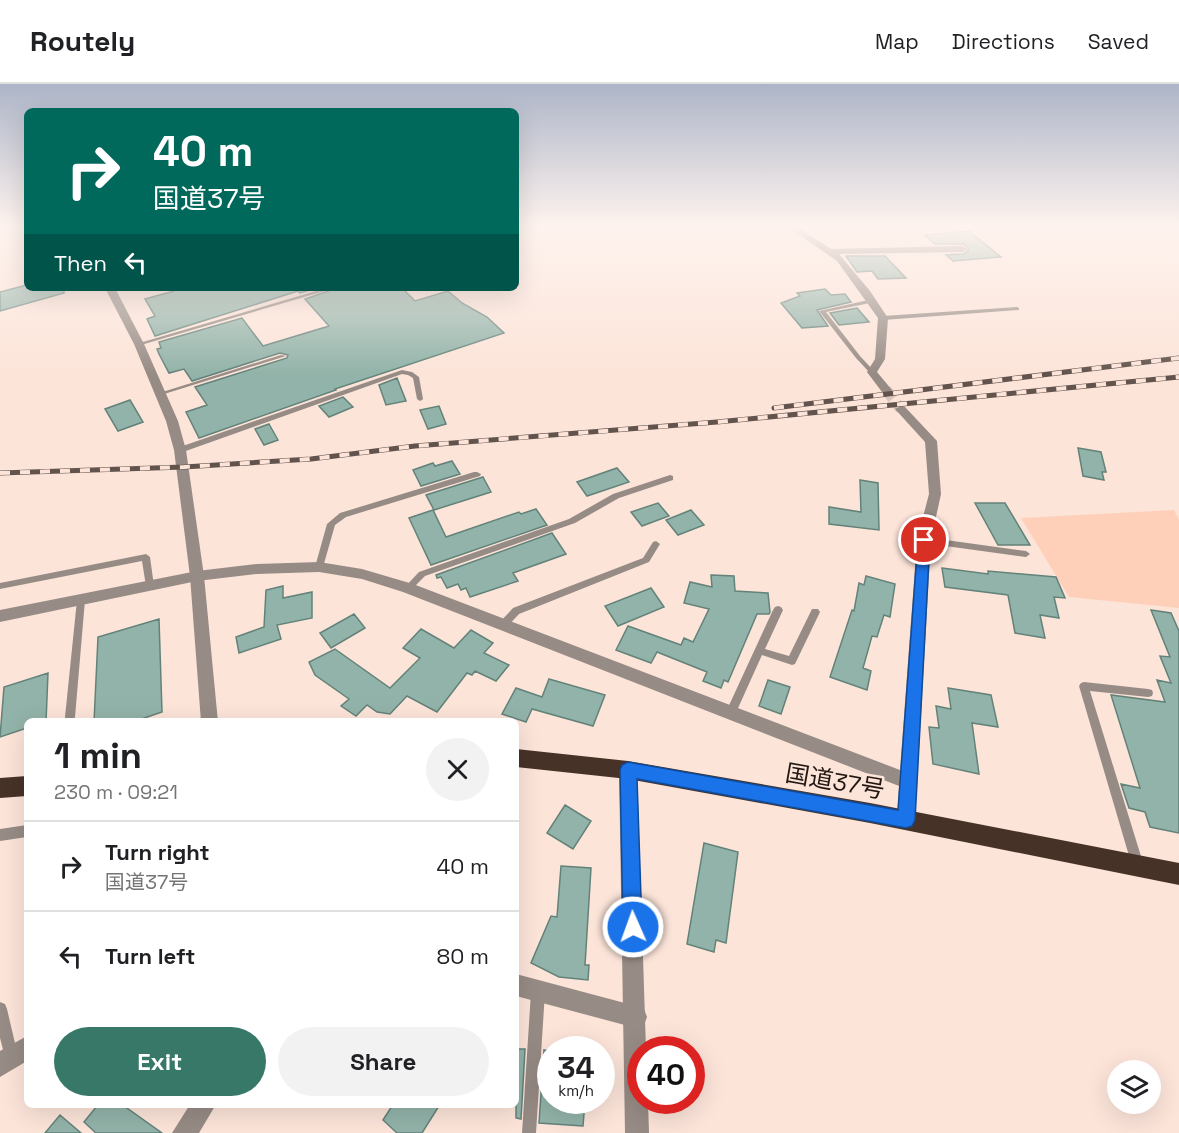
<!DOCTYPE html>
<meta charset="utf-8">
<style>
body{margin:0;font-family:"Space Grotesk","Noto Sans JP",sans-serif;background:#f2f2f2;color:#202124;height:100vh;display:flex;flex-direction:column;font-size:22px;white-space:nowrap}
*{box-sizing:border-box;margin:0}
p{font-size:20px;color:#757577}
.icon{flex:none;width:33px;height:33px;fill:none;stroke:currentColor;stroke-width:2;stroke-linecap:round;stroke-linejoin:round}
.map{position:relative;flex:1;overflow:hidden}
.sheet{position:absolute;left:24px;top:634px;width:495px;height:390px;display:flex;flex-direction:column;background:#fff;border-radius:9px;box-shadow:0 6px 24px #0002}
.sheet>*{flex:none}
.top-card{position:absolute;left:24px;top:24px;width:495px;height:183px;border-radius:9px;box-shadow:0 6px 24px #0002;background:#00695c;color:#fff;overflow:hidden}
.buttons{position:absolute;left:1107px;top:976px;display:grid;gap:12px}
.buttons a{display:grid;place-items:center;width:54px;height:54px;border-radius:50%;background:#fff;box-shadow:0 6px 24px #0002;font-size:30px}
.speed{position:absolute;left:537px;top:952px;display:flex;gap:12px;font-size:30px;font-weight:700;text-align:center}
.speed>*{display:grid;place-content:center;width:78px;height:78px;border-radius:50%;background:#fff;box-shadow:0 6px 24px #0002;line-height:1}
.speed small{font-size:15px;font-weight:400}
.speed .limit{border:9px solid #d22;background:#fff;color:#111}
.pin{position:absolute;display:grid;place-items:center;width:51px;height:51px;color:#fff;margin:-26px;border:3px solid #fff;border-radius:50%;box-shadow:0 2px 6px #0007}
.me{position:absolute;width:66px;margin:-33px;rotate:358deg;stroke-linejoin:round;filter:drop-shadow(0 0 4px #0008)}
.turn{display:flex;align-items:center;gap:21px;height:126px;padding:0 30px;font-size:27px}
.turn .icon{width:78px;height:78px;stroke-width:2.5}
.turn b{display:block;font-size:42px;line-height:51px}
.then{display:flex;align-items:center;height:57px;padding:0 30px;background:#0003;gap:12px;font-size:22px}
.round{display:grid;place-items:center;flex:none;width:63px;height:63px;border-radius:32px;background:#f2f2f2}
.head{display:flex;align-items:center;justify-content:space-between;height:102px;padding:0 30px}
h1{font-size:36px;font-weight:800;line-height:45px}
.button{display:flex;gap:12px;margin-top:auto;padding:12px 30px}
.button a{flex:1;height:69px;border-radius:36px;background:#377868;color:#fff;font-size:24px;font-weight:800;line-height:69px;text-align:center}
.button a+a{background:#f2f2f2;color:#202124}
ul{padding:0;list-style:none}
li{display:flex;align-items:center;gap:18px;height:90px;padding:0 30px;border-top:2px solid #e0e0e0}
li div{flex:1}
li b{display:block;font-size:22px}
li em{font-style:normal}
header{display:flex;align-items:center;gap:36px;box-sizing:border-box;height:84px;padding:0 30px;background:#fff;border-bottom:2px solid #e0e0e0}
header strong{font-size:28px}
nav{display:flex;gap:33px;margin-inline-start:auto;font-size:21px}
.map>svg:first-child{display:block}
</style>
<header>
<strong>Routely</strong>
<nav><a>Map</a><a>Directions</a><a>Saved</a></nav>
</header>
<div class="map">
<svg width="1179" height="1049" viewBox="0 0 1179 1049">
<rect width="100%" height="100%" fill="#fce4d9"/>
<!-- green -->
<path fill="#ffd0b9" d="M1174,426L1179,436V524L1069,513L1021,434Z"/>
<!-- building -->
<path fill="#92b3a9" stroke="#638279" stroke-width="1.5" d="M969,147L1001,173L953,177L946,171L963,170L968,167V163L963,160H935L925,151Z
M846,172H885L906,194L878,195L872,187L857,188Z
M27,201V204H64V209L0,227V208Z
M171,204H318L300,209L298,207L155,252L147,235L155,232L145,215L174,207Z
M337,204H402L415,217L448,207L462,219L487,233L504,249L335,305L336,306L199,354L186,328L207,321L195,303L287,274L288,271L280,269L192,297L184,285L169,289L159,270L157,265L161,264L159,258L242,234L263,262L329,242L305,215Z
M825,205L831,211L845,210L851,218L817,226L828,242L802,244L781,219L800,212L797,209Z
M857,224L869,238L839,241L830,229Z
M397,294L406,317L386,321L379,301Z
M343,313L353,323L329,333L319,322Z
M130,316L143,338L118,347L105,325Z
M439,322L446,340L428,345L420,326Z
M269,340L278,356L264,361L255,345Z
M1078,364L1101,368L1106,388H1102L1104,396L1083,392Z
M452,377L460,390L421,402L413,386L433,379L435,382Z
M617,384L629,398L587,412L577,398Z
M483,393L491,408L434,426L426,411Z
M860,396L878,399L879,446L829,440V423L861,428Z
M658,419L669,432L642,442L631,428Z
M975,419H1005L1030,461H998Z
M536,425L547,441L431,481L409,434L433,426L446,453L519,428L521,430Z
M691,426L704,441L678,451L666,436Z
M552,449L566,470L513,489L518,497L470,513L466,504L461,506L458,500L447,504L441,493L437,494L436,491Z
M942,484L988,490V487L1056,493L1065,514L1054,513L1059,534L1040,531L1045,554L1015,549L1008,511L945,503Z
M711,491L734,492L735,507L768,509L770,528L769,530H757L728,598L724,596L721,604L703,597L707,588L657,568L651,579L616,566L628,542L681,561L684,554L693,558L709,525L684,519L690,498L712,503Z
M866,492L895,500L890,533L884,531L877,553L872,552L863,584L871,587L867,606L830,593L852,526L854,527L859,499L864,501Z
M283,502V514L312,508V534L277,541L281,555L239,569L236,553L264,543L266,506Z
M651,504L664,523L618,542L605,522Z
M1151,526L1171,529L1179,547V749L1150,743L1145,728L1129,724L1121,700L1140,704L1111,611L1165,618L1157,596L1171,599L1160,572L1170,573Z
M354,530L365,544L331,564L320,549Z
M159,535L162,628L133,638H94L98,553Z
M421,545L454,564L471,546L493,559L484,569L509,581L496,597L475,587L472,591L467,589L437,628L407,612L390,630L377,628L367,621L356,632L341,622L349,615L315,591L309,578L335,565L390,604L420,574L403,564Z
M48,589L46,638H27V644L0,653L4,603Z
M549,595L605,611L593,642L532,625L526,638L502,630L516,604L542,613Z
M768,596L790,603L781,630L759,622Z
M948,604L991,611L998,643L972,639L979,690L933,680L929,643L939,644L936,622L951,625Z
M565,721L591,737L573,765L547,749Z
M704,759L738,768L726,859L716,856L714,868L687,860Z
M561,782L591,784L585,881H589L588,896L559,893L531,879L551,832L557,833Z
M516,965H525L521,1035L516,1034Z
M544,966L550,967V1017H585L583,1042L539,1039Z
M97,1022H124L162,1049H96L84,1038Z
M392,1022H439L422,1049H397L383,1036Z
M60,1031L81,1049H45Z"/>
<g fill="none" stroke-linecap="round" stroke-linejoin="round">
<!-- minor-tunnel -->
<path stroke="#dbc5bb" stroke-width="11" stroke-dasharray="11 6" stroke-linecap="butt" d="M886,306L901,325"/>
<!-- service -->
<path fill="#978b85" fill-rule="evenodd" d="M326,204H335L141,261L136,260Z
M873,215L875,216V218L826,228L860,272L874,287V289H870L856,274L819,227Z
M1017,223L1019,224V226L883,236L880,234L883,232Z
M281,271L286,272L161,311L159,312L156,310Z
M402,286L412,288L419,293L423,315L422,316L420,317L417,315L413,294L408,291L402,290L183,368H180L176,366L177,364Z
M474,388H477L481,390L480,392L346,433L335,441L323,483L322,485H316L315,483L327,440L340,429Z
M670,391L673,392V396L619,414L575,439L425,492L411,506H405L404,504L419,488L569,435L613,410Z
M924,453L1026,467L1030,470L1026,473L924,459L920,456Z
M656,457L660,460L649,478L519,530L506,544H500L498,541L500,538L513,524L643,474L653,458Z
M146,470L150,473L154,502L150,505L146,502L142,477L0,505V499Z
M81,513L84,514L85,516L75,633L74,636L70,638L66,636L65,633L77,516L78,514Z
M778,522L781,523L783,526L765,565L789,572L812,525H818L820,528L795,580L792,581L762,571L734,633L730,635L726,633L725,630L773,526L775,523Z
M1084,598L1148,605L1152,606L1153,609L1152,612L1148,613L1090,607L1144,782L1142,786L1138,788L1134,786L1132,782L1079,602L1081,599Z
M27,741V753L0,757V745Z
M538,901L543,903L545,908L536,1049H522L531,908L533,903Z
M0,918L5,920L7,925L18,972L16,977L11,979L6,977L0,954Z"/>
<!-- minor -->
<path fill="#978b85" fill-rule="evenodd" d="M788,143H797L831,165L963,162L967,165L963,168L839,170L870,207L888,234L885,275L877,288L892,306L890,308H882L867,288L875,275L878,234L837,177Z
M901,322L905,323L937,357L941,410L931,456L915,736L913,743L906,745L899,743L897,736L899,702L403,508L362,495L319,488L257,490L197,497L0,538V526L197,487L257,480L319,478L362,485L413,500L900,686L917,456L929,410L925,358L895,325Z
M516,890L636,922L644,925L647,933L644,941L636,944L516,912Z
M27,952V977L0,993V967Z
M189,1022H215L199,1049H172Z"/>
<!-- tertiary -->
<path fill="#978b85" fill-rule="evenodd" d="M105,204H115L144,260L178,337L186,366L204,492L218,638H201L190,492L174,366L166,337L134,260Z
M628,678L634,680L637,686L646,966H640V1017H648L649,1049H625L619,686L622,680Z"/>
<!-- trunk -->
<path fill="#473228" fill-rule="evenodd" d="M516,665L628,677L870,719L1179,779V801L870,739L628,695L516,683Z
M27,692V712L0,714V694Z"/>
<defs>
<path id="rail" d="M774,324L1179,274
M0,389L184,383L311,375L415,362L717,338L1179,293"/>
</defs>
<!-- rail casing -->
<use href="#rail" stroke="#62534d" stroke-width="5"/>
<!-- rail -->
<use href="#rail" stroke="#fce4d9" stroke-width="4" stroke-dasharray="10" stroke-linecap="butt"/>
</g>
<!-- sky -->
<linearGradient id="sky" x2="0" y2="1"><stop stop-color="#adb5c8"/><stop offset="0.49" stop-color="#fef3ee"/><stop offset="1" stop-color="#fef3ee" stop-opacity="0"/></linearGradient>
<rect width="1179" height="290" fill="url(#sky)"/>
<!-- route -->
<path fill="#1a73e8" stroke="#114b97" stroke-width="1.5" d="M924,452L930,456L915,736L912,742L906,744L637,695L642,843L640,850L633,853L626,850L623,843L620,686L622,681L628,678L898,726L918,456Z"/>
<g text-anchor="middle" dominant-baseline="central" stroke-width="5" stroke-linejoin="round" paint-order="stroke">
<!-- near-street labels -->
<g font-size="24" fill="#221712" stroke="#fce4d9">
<text transform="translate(835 697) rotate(10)">国道37号</text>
</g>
</g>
</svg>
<div class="buttons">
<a><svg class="icon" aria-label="layers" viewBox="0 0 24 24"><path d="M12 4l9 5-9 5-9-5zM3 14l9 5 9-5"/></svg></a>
</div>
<div class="speed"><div>34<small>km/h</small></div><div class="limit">40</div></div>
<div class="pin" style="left:924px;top:456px;background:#d93025"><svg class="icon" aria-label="arrive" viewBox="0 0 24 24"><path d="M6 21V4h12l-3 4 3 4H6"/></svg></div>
<svg class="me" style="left:633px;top:843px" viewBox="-20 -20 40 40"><circle r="17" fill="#1a73e8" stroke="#fff" stroke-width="3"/><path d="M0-11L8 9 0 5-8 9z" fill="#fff"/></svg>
<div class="top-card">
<div class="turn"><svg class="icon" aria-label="right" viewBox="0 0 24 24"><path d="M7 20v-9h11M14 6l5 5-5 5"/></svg><div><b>40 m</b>国道37号</div></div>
<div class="then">Then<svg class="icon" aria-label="left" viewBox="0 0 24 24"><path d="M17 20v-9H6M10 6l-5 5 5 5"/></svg></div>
</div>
<section class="sheet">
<div class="head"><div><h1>1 min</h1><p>230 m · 09:21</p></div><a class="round"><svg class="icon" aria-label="close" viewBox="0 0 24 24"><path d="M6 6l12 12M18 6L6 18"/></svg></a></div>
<ul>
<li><svg class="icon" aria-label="right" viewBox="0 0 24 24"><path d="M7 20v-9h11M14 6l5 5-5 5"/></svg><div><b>Turn right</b><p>国道37号</p></div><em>40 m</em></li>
<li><svg class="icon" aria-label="left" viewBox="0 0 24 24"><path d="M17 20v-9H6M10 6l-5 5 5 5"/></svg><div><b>Turn left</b></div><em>80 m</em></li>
</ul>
<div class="button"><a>Exit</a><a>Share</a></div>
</section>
</div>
